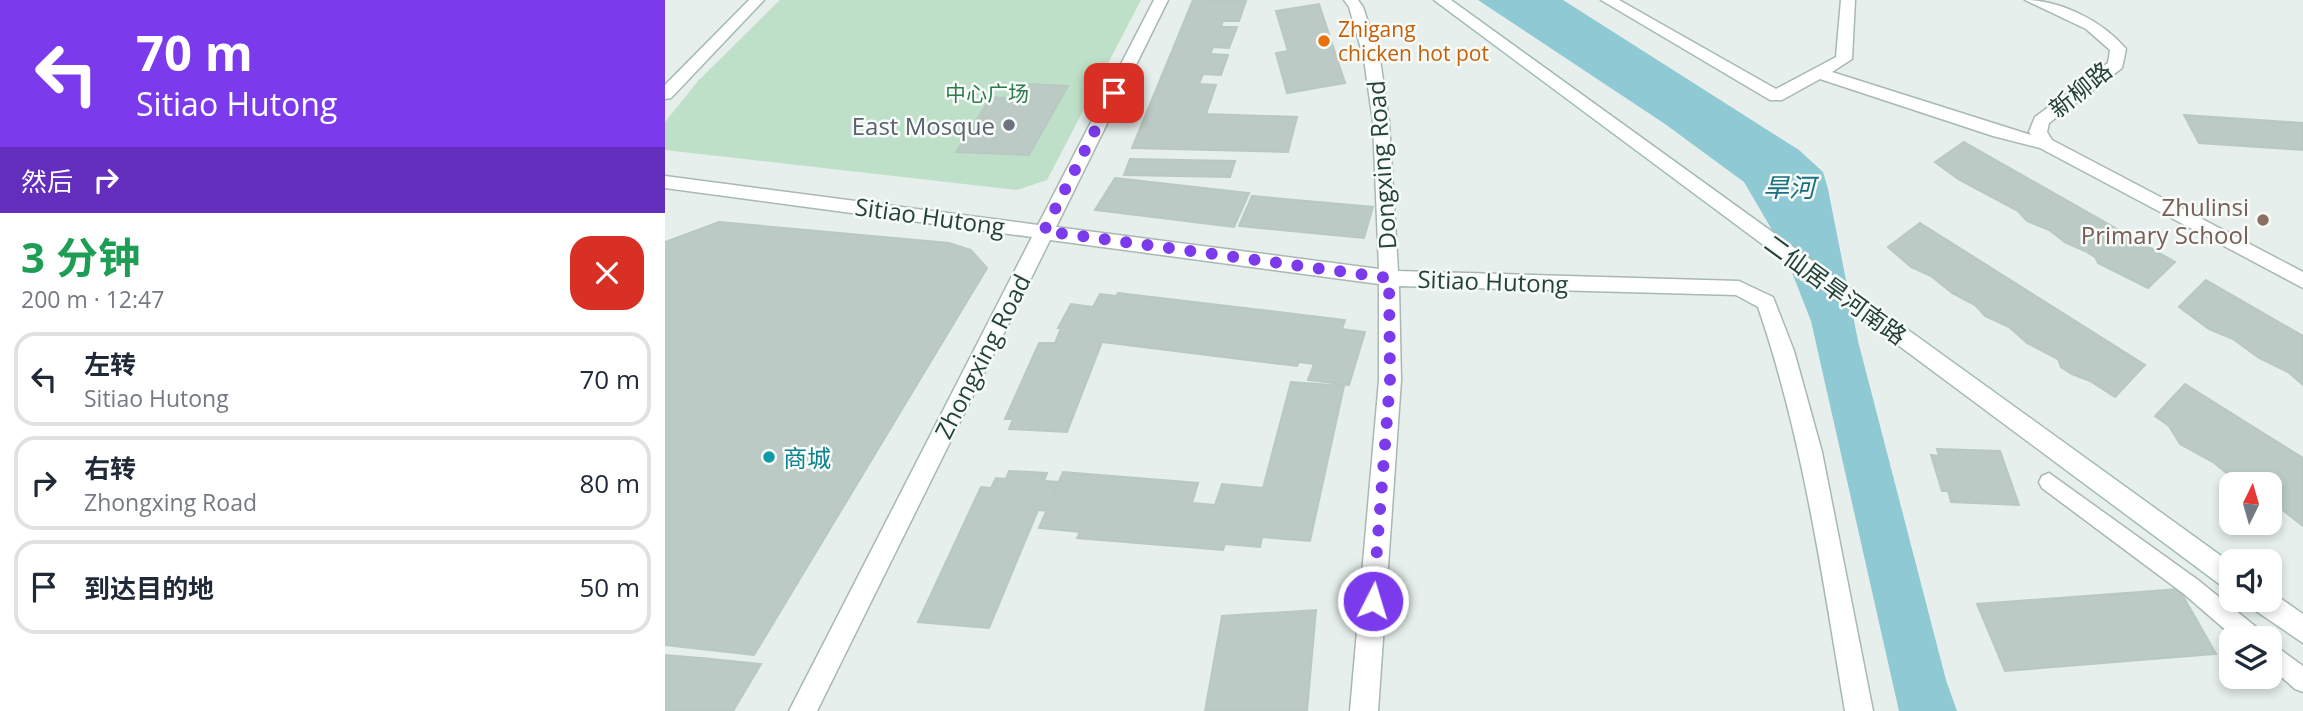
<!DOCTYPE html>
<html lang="zh">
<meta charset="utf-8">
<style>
body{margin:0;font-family:"Open Sans","Noto Sans SC",sans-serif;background:#f2f2f3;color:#1f2937;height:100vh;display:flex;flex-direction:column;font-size:26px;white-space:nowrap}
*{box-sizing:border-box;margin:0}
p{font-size:23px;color:#747a83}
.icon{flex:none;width:38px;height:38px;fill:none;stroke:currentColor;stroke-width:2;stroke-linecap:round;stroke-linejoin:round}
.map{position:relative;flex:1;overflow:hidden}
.details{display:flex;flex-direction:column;background:#fff;width:665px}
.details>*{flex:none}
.guide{background:#7c3aed;color:#fff;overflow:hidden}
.needle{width:46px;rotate:5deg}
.tools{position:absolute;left:1554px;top:472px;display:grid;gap:14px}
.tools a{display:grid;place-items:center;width:63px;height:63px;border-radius:14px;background:#fff;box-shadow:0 4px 10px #0003;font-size:35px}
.pin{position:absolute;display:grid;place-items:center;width:60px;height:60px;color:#fff;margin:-30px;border-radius:14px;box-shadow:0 4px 10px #0006}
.me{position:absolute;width:77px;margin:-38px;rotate:5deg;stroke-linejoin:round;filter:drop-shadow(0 0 5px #0008)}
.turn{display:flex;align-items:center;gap:24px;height:147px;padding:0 21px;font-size:32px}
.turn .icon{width:91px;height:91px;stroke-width:2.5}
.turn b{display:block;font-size:49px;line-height:60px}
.then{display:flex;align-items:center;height:66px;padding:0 21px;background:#0003;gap:14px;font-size:26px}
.round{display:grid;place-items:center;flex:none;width:74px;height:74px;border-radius:21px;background:#f2f2f3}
.summary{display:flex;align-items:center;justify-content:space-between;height:119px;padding:0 21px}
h1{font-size:42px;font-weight:700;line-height:52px;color:#1e9e55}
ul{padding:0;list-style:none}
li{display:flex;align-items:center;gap:21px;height:94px;margin:0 14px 10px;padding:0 7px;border:4px solid #e0e1e3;border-radius:21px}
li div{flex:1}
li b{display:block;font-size:26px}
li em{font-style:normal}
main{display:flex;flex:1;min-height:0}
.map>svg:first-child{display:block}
</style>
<main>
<section class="details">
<div class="guide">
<div class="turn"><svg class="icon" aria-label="left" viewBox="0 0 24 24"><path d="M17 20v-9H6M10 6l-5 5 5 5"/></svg><div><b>70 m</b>Sitiao Hutong</div></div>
<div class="then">然后<svg class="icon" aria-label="right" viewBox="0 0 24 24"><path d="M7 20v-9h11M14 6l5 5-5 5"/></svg></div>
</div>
<div class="summary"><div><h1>3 分钟</h1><p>200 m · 12:47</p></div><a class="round" style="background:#d93025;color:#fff"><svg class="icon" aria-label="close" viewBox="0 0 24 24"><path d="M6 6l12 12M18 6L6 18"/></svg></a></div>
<ul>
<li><svg class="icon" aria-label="left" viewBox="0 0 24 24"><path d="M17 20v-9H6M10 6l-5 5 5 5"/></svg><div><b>左转</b><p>Sitiao Hutong</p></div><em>70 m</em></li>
<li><svg class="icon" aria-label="right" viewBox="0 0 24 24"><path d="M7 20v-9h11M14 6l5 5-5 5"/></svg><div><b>右转</b><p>Zhongxing Road</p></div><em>80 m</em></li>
<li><svg class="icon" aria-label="arrive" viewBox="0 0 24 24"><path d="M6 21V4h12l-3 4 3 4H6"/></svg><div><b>到达目的地</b></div><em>50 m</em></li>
</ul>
</section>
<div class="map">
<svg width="1638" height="711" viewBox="0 0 1638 711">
<rect width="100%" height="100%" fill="#e6efeb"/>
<!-- green -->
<path fill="#bfe0c8" d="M115,0H476L382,180L352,190L0,150V122L33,81Z"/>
<!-- water -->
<path fill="#8ec9d4" d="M813,0H898L1134,150L1158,172L1163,189L1193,341L1281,680L1292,711H1234L1146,321L1117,247L1079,182L1000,124Z"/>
<!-- building -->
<path fill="#bbcac4" stroke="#b8c9c2" stroke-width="2" d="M528,0L581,1L574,21H558L556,27H572L564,48L548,47L545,54L563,55L556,75L538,74L534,84L551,85L541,114L632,117L623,152L467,148Z
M654,4L680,83L622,93L611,53L623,51L611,11Z
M364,84L403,86L364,155L291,152L326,97L355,99Z
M1519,115L1638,123V150L1534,143Z
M1299,142L1510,262L1483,288L1433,263L1430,257L1420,251L1401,243L1384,230L1362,221L1353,211L1293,179L1270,162Z
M465,159L570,161L565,177L459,175Z
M450,178L584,193L569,227L430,210Z
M587,196L708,207L699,238L574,226Z
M54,222L284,243L306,250L322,268L89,655L0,645V242Z
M1255,223L1480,365L1450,397L1425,381L1407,374L1396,367L1393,359L1362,343L1344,327L1320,316L1310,305L1287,293L1266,276L1246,267L1223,247Z
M1541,280L1638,336V385L1623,372L1594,358L1568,339L1544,329L1514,307Z
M453,293L680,320L677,329L700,332L684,385L643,380L649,364L634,362L632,366L437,342L402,432L344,429L348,419H340L374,343H390L396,328H393L406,304L428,307L435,294L451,296Z
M626,382L679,386L645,541L597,537L595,547L560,544L558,550L412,538L415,532L374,528L398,472L533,483L527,503L550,505L557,484L598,488Z
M1520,384L1638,458V526L1605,500V485H1576L1548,462L1515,444L1504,426L1490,416Z
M1272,449L1335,451L1354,505L1286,502L1283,491H1277L1266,455L1274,456Z
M344,471L382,473L379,481L393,482L382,511L373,510L324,628L253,622L316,487L326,488L331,478L341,479Z
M1514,589L1551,654L1340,671L1312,604Z
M651,610L642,711H540L557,616Z
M0,655L36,658L3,711H0Z
M36,658L96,664L68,711H3Z"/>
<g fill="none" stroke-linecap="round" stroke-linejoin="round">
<defs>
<path id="lane" d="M1384,473L1533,580L1596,631L1599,639H1571L1519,594L1377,488L1374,482L1377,476Z
M1605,642L1638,666V692L1630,689L1605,667Z"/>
<path id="street" d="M489,0H503L391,227L714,269L708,122L699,59L684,7L679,0H693L698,7L715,59L724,122L733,271L1074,281L1108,297L1129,351L1157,452L1208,711H1180C1157,575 1138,438 1093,307L1071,295L734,286L736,380L713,711H685L714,380V284L385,240L152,711H124L367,237L0,188V176L373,225Z
M936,0H954L1111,89L1171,57L1176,0H1190L1187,59L1167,72L1366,135L1364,132L1370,117L1443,63L1445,50L1421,29L1360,0C1395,0 1438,21 1461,49L1457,68L1384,123L1382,132L1387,140L1638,272V288L1375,148L1328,136L1155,79L1117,100H1105Z"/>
<path id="secondary" d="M84,0H99L6,98L0,99V85Z
M769,0H786L1566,563V590L1557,586Z
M1605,591L1638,614V643L1588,609L1584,600H1605Z"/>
</defs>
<!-- lane casing -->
<use href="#lane" stroke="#a8b8b2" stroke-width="3"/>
<!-- street casing -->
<use href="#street" stroke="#a8b8b2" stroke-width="3"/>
<!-- secondary casing -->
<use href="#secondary" stroke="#a4bbb3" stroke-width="3"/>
<!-- lane -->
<use href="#lane" fill="#fff" fill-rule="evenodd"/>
<!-- street -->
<use href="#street" fill="#fff" fill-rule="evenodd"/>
<!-- secondary -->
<use href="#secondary" fill="#fff" fill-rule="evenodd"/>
</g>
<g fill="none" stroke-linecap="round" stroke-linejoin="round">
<!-- route -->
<path stroke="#7c3aed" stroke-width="12" stroke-dasharray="0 21.6" d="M449,93L379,231L724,278L725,380L708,601"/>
</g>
<!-- markers -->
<circle fill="#e8710a" stroke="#f7fbf9" stroke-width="2.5" cx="659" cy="41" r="7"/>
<circle fill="#6b7280" stroke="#f7fbf9" stroke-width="2.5" cx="344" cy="125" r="7"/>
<circle fill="#8d6e63" stroke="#f7fbf9" stroke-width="2.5" cx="1598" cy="220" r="7"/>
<circle fill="#0f9aa8" stroke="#f7fbf9" stroke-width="2.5" cx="104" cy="457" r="7"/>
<g text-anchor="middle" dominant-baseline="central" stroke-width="5" stroke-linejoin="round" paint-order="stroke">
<!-- far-food labels -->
<g font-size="21" fill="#c56008" stroke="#f7fbf9" text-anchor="start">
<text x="673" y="29">Zhigang<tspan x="673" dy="24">chicken hot pot</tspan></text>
</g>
<!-- far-park labels -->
<g font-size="21" fill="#2d7a4b" stroke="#f7fbf9">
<text x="322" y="93">中心广场</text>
</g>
<!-- street labels -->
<g font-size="24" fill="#24423a" stroke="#f7fbf9">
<text transform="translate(1415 89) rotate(-39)">新柳路</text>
<text transform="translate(716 165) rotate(-94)">Dongxing Road</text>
<text transform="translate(265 216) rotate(8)">Sitiao Hutong</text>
<text transform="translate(828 281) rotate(2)">Sitiao Hutong</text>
<text transform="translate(1171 289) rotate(36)">二仙居旱河南路</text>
<text transform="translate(317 356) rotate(-63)">Zhongxing Road</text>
</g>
<!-- worship labels -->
<g font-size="24" fill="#5b616d" stroke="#f7fbf9" text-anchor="end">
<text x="330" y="125">East Mosque</text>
</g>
<!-- education labels -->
<g font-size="24" fill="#785e54" stroke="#f7fbf9" text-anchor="end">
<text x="1584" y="206">Zhulinsi<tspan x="1584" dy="28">Primary School</tspan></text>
</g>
<!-- culture labels -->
<g font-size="24" fill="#0d838f" stroke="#f7fbf9" text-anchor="start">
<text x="118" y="457">商城</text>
</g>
<!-- water labels -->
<g font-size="26" font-style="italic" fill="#1c6f80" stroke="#f7fbf9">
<text x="1124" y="187">旱河</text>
</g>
</g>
</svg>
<div class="tools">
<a><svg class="needle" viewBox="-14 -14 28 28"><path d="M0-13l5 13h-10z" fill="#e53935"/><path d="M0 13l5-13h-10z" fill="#747a83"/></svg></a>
<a><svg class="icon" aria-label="sound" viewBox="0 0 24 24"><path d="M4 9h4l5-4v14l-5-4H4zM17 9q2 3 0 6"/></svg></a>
<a><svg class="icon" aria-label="layers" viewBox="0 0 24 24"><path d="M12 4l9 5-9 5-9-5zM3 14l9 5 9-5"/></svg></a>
</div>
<div class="pin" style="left:449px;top:93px;background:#d93025"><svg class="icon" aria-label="arrive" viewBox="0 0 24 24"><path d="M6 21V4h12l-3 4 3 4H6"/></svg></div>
<svg class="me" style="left:708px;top:601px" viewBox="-20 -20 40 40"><circle r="17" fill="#7c3aed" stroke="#fff" stroke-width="3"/><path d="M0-11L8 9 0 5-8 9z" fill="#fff"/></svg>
</div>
</main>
